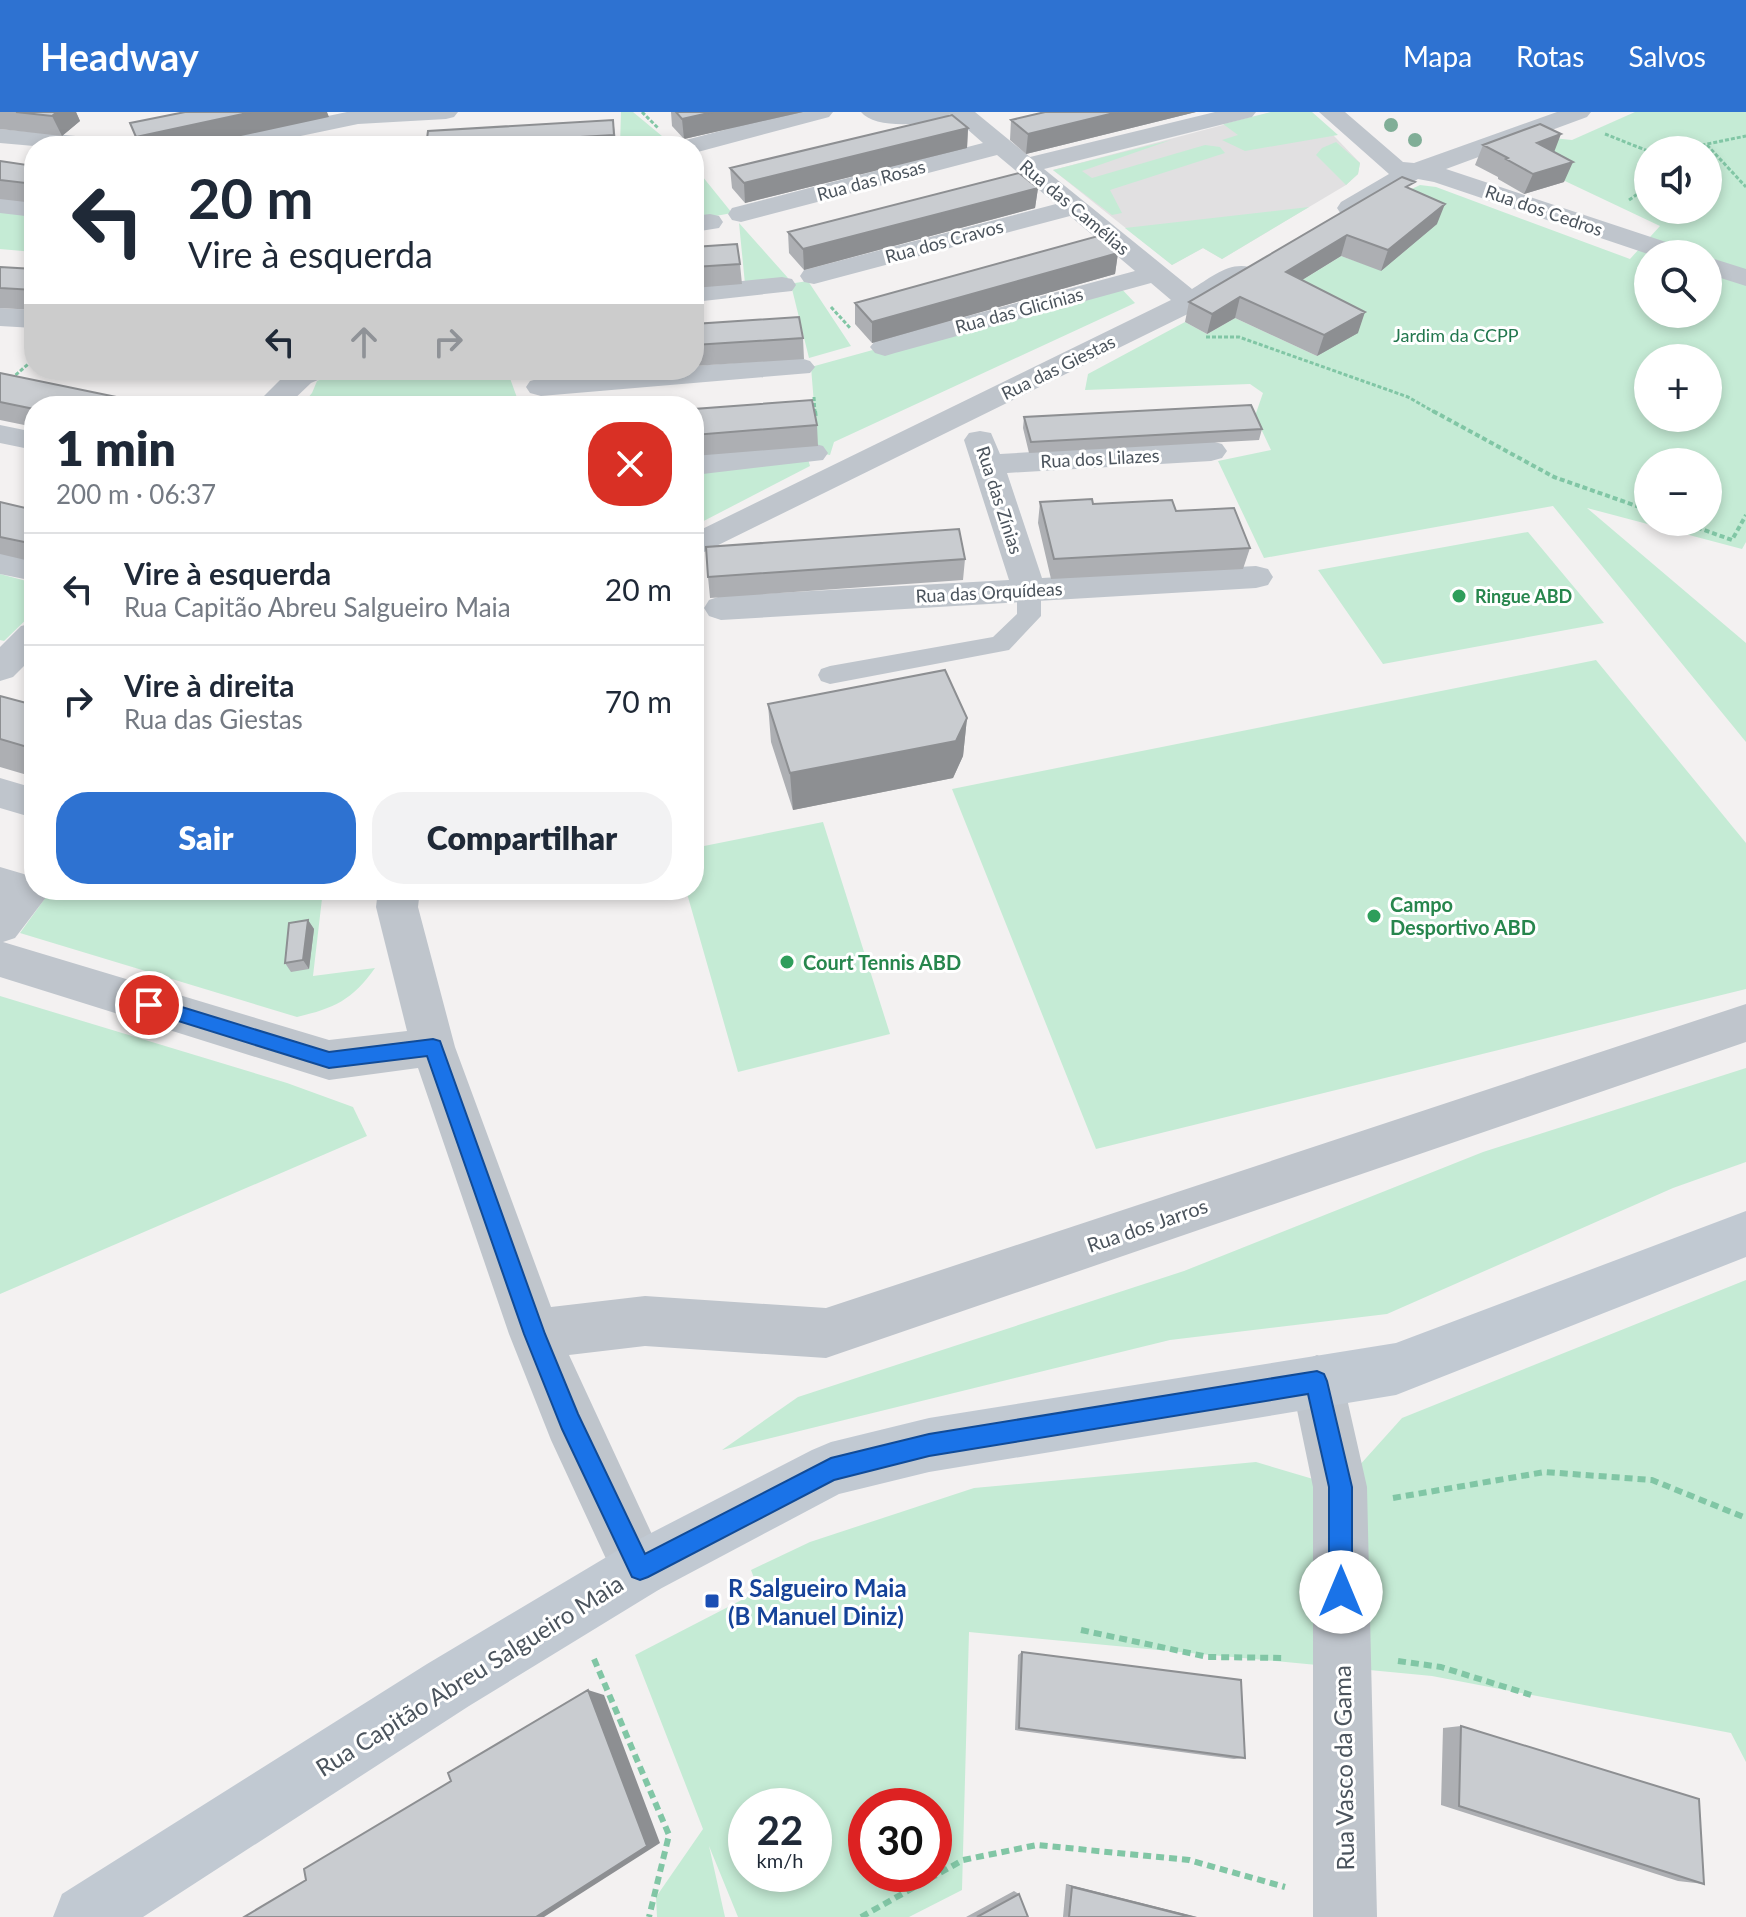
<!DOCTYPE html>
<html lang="pt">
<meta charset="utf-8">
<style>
body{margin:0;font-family:Lato,sans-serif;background:#f2f2f3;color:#1f2937;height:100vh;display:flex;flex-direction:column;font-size:30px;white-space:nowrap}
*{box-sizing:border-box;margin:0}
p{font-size:26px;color:#747a83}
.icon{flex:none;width:44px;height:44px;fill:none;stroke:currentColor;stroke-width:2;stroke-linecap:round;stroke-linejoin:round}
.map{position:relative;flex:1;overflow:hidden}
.details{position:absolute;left:24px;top:284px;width:680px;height:504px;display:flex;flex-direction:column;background:#fff;border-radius:32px;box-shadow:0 4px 12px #0003}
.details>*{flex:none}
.top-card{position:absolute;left:24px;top:24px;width:680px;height:244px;border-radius:32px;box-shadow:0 4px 12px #0003;background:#fff;color:#1f2937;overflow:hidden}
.controls{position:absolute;left:1634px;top:24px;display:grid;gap:16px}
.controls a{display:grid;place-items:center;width:88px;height:88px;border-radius:50%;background:#fff;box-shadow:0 4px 12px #0003;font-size:40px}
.speed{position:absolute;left:728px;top:1676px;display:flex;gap:16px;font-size:40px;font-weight:700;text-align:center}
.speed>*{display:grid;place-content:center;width:104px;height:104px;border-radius:50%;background:#fff;box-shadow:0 4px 12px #0003;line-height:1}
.speed small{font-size:20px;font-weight:400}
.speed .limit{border:12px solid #d22;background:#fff;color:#111}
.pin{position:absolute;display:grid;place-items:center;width:68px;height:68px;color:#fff;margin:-34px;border:4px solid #fff;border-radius:50%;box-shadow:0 2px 8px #0007}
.me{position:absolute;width:88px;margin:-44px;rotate:0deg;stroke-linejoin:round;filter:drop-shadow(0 0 6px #0008)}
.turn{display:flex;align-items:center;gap:28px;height:168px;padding:0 32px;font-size:36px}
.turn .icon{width:104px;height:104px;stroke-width:2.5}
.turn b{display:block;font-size:56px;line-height:68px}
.lanes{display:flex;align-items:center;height:76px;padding:0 32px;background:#0003;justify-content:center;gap:40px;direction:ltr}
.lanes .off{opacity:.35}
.round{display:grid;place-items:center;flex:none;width:84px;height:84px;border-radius:32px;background:#f2f2f3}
.headline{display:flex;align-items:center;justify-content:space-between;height:136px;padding:0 32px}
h1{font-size:48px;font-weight:800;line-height:60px}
.action{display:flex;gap:16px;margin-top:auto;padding:16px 32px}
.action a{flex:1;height:92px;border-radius:32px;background:#2e72d1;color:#fff;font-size:32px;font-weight:800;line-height:92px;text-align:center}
.action a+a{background:#f2f2f3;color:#1f2937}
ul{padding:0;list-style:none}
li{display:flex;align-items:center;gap:24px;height:112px;padding:0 32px;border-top:2px solid #e0e1e3}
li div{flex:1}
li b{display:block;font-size:30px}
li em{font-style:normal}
header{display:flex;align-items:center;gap:48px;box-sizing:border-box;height:112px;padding:0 40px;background:#2e72d1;color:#fff}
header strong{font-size:38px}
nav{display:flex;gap:44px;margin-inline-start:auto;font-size:28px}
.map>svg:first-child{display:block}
</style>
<header>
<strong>Headway</strong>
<nav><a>Mapa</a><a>Rotas</a><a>Salvos</a></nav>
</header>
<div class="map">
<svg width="1746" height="1805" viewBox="0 0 1746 1805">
<rect width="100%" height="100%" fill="#f3f1f1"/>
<!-- education -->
<path fill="#e1e0e1" d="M1272,0H1311L1360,51L1358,62L1346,73L1222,147L1203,136L1172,153L1053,58Z"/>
<!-- green -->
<path fill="#c5ebd5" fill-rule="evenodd" d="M621,0H633L674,34H620Z
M1271,0H1312L1338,23L1245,39L1222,28L1238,23L1223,12Z
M1635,0H1746V430L1742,437L1587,396L1746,531V630L1553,394L1264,446L1218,349L1271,338L1255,304L1263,281L1250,272L1085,278L1088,262L1185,210L1207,222L1235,206L1317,244L1281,181L1341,144L1381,158L1395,85L1420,73L1436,75L1630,147L1660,114L1529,52L1553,26L1572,28ZM1648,38H1708V98H1648ZM1648,142H1708V202H1648ZM1648,246H1708V306H1648ZM1648,350H1708V410H1648Z
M1171,28L1082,59L1092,66L1205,33L1220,35L1225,41L1110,78L1122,101L1112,103L1053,58Z
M1336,30L1360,51L1358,62L1346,73L1316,43L1322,36Z
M694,54L732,101L699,107L694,85Z
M1309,95L1222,147L1203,136L1172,153L1125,116Z
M0,98L34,102V140L0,137Z
M739,111L788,166L745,172Z
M808,169L851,234L809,246L792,177L782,173Z
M1116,171L1135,191L834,330L830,343L818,341L811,255Z
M341,258H507L520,294H301L312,281L317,269Z
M808,347L810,354L694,414V358Z
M1528,420L1604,511L1383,552L1318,458Z
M0,462L34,471V500L4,529L0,528Z
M1596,548L1746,731V877L1096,1037L952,677Z
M823,710L890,922L738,960L686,778H694V736Z
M51,778H323L313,864L375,856C352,888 335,896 297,905L20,821Z
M0,884L287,971L353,995L367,1024L0,1182Z
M1746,956V1050L1673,1076L1387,1202L1170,1228L722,1338L798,1285L1184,1159L1483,1040Z
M1746,1168V1650L1731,1621L1432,1564L969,1520L962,1778L909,1805H738L709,1734L725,1805H657L656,1785L703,1717L635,1543L759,1479L751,1458L810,1430L974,1376L1256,1350L1340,1375L1402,1306ZM746,1694H814V1762H746ZM866,1694H934V1762H866Z"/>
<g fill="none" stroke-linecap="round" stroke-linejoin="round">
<!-- path-far2 -->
<path stroke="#81c6a5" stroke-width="3" stroke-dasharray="4 2" stroke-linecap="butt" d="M642,0L658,16
M1605,22L1648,39
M1707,33L1746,75
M639,34L653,30
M1678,38L1746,24
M1629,88L1648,75
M831,195L851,217
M1206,225H1239L1408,285L1436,301
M11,267L34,247
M814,285L815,301"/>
<!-- path-far1 -->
<path stroke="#81c6a5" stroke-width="4" stroke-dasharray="5 3" stroke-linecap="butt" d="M815,299L816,307
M1433,299L1554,365L1648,398
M1682,410L1732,428L1746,403"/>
<!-- path -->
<path stroke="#81c6a5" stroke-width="6" stroke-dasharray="8 5" stroke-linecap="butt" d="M1393,1386L1545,1360L1652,1368L1746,1406
M1081,1518L1208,1545L1285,1546
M594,1547L669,1723L649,1805
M1398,1549L1441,1555L1531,1583
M861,1805L963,1748L1037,1733L1189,1748L1285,1775"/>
<!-- lane -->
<path fill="#bfc5cc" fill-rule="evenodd" d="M255,258L307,261L310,265L300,271L258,262Z
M1029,470L1037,472L1041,478V504L1009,538L830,572L821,569L818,563L821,557L830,554L993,525L1017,502V478L1021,472Z"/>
<!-- street -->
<path fill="#bfc5cc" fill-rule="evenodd" d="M347,0H458L454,5L446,7L358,12L253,34H206L209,29L218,27Z
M793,0H833L829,5L694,41V34H679L682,29Z
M861,0H975L1030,45L1215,0H1256L1252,5L1044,57L1192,177C1209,167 1228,150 1249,155L1253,161L1249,167L1200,196L694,445V421L1171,188L1151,171L895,241L885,244L875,241L870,235L875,229L1135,159L1070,104L814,172L804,170L800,164L804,158L1056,92L997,43L741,110L732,108L728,102L732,96L983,31L950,2C933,14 875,18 861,0Z
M1319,0H1345L1403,50L1414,51L1557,0H1591L1587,5L1446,57L1684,136L1687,142H1648L1434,70L1418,67L1359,102H1341L1337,96L1341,90L1389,62Z
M0,17L108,27L117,29L120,34H34L0,31Z
M0,85L34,89V105L0,101Z
M710,102L719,104L723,110L719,116L694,120V104Z
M1708,145L1746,157V174L1708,162Z
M782,165L792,167L796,173L792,179L694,190V174Z
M0,196L34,198V216L0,214Z
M800,246L810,249L815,255L810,261L541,284L530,281L526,275L530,269L541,266L645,258H694V254Z
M332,258L327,264L311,271L287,294H254L289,259Z
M0,313L34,320V338L0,331Z
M980,319L991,321L1000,342L1211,329L1222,332L1227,339L1222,346L1211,349L1007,361L1042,466L1256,454L1268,457L1273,465L1268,473L1256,476L721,508L709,504L704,496L709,488L721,484L1009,468L964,328L969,321Z
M812,331L823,334L828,341L823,348L694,363V343Z
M0,440L34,447V469L0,462Z
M34,511V544L13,565L0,569V535L21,514Z
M0,666L34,676V706L0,696Z
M0,755L34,765V778L50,780L15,826L3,830L329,928L407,919L376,795L378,778H420L418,795L455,935L551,1195L645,1184L826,1196L1746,892V930L826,1246L645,1234L569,1243L668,1457L660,1477L640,1485L620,1477L551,1328L509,1222L418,956L329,968L0,865Z
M1317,1243L1335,1251L1343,1269L1367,1375L1377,1805H1313V1375L1291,1269L1299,1251Z"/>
<!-- secondary -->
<path fill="#c1c9d2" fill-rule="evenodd" d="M1746,1099V1145L1396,1283L929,1360L839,1382L660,1477L469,1594L143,1805H53L62,1782L427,1552L620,1437L812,1338L831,1330L929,1306L1396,1231Z"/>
</g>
<!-- trees -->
<g fill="#80ae97">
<circle cx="1391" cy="13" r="7"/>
<circle cx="1415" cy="28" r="7"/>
</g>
<!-- wall -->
<path fill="#adafb3" d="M0,0H76L80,9L62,24L0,17Z
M671,0H803L684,27L672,14Z
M1045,0H1196L1026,42L1010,28L1011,8Z
M613,8L617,34H426Z
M968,16L967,36L745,91L732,76L730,56Z
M1483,33L1554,40L1564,70L1524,82L1498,67V65L1475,53Z
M0,49L34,54V91L0,87Z
M1038,76L1035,96L804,158L789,141L788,120Z
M1413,78L1437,112L1381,159L1341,144L1302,168L1358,221L1317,244L1235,206L1207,222L1185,210L1189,190Z
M694,135L740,152L742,172L694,176Z
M1118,141L1115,162L872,231L855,212V191Z
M0,155L34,157V198L0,196Z
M694,212L803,226L804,247L694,254Z
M583,258H643L584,262Z
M0,261L34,294V315L0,308Z
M694,297L817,313L818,334L694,344Z
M1024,305L1262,317L1259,328L1029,341L1023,316Z
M0,390L34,398V450L0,442Z
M1040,390L1093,392L1176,399L1250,436L1243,457L1051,467L1038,411Z
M965,447L963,468L710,486L708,465Z
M0,584L34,593V665L0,655Z
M768,592L967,606L963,644L953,666L793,698L771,630Z
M308,808L314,817L309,857L291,860L285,851Z
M1022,1540L1245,1646L1234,1647L1015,1618L1018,1543Z
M1461,1614L1704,1772L1678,1769L1441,1693L1443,1616Z
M1066,1772L1197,1805H1063Z
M1014,1779L1019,1782L1028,1805H966Z"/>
<!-- shaded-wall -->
<path fill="#8d8f92" d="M57,0H76L80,9L62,24L52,4Z
M252,0H327L329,5L195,34H140L136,25Z
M713,0H803L684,27L682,7Z
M1118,0H1196L1026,42L1028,22Z
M968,16L967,36L745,91L744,71Z
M1561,22L1553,43L1537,31Z
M1573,50L1564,70L1524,82L1533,62Z
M1038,76L1035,96L804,158L803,137Z
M1445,92L1437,112L1381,159L1388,138Z
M1347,123L1341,144L1281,181L1286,160Z
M1118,141L1115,162L872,231V210Z
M1240,185L1235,206L1207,222L1212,202Z
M1365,200L1358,221L1317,244L1324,223Z
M967,606L963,644L953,666L793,698L790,661Z
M308,808L314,817L309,857L303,848Z
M588,1578L604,1583L660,1731L544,1805H536Z
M1066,1772L1197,1805H1191L1072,1775Z"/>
<!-- building -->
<path fill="#c9ccd0" stroke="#8d8f92" stroke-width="2" d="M16,0H57L52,4Z
M185,0H252L136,25L130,11Z
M676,0H713L682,7Z
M1045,0H1118L1028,22L1011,8Z
M952,3L968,16L744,71L730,56Z
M613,8L614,23L426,34L428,19Z
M1540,12L1561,22L1537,31L1573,50L1533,62L1506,47L1508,46L1483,33Z
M347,26L351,34H310Z
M0,49L34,54V72L0,68Z
M1019,61L1038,76L803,137L788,120Z
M1402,65L1415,70L1406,75L1445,92L1388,138L1347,123L1286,160L1365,200L1324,223L1240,185L1212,202L1189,190Z
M1098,124L1118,141L872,210L855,191Z
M737,132L740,152L694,155V135Z
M0,155L34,157V178L0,176Z
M799,205L803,226L694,233V212Z
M0,261L160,294H34V297L0,290Z
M812,288L817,313L694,323V297Z
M1251,293L1262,317L1031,330L1024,305Z
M1092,387L1093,392L1172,388L1176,399L1234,396L1250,436L1054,447L1040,390Z
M0,390L34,398V432L0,425Z
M959,417L965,447L708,465L706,435Z
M945,558L967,606L956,629L790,661L768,592Z
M0,584L34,593V637L0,627Z
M308,808L303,848L285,851L289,811Z
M1022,1540L1241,1568L1245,1646L1019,1616Z
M588,1578L647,1734L536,1805H244L306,1768L304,1757L451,1669L448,1661Z
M1461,1614L1699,1687L1704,1772L1459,1694Z
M1072,1775L1191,1805H1069Z
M1019,1782L1028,1805H977Z"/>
<!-- route -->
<path fill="#1a73e8" stroke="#114b97" stroke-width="2" d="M149,885L329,940L433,927L440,929L545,1222L578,1302L645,1442L831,1346L929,1322L1317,1259L1324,1262L1327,1269L1352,1375V1480L1349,1489L1341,1492L1332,1489L1329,1480V1375L1308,1282L929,1344L834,1368L648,1465L640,1468L632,1465L562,1317L524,1222L427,944L329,956L143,898L140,893L143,888Z"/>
<!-- markers -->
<g fill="#2e9e5b" stroke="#fff" stroke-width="3">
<circle cx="1459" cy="484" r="8"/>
<circle cx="1374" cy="804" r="8"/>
<circle cx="787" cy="850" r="8"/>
</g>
<rect fill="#1a4fb4" stroke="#fff" stroke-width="3" x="704" y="1481" width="16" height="16" rx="4"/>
<g text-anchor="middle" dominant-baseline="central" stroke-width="6" stroke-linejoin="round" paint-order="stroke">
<!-- far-street labels -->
<g font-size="18" fill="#4b545d" stroke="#fff">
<text transform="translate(871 68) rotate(-15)">Rua das Rosas</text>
<text transform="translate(1075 95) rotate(40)">Rua das Camélias</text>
<text transform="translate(1544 98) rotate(19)">Rua dos Cedros</text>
<text transform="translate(944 129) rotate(-15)">Rua dos Cravos</text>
<text transform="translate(1019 198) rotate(-15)">Rua das Glicínias</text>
<text transform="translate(1058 255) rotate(-26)">Rua das Giestas</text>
<text transform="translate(1100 346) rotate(-3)">Rua dos Lilazes</text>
<text transform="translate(1000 388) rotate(72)">Rua das Zínias</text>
<text transform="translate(989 480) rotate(-3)">Rua das Orquídeas</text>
</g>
<!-- far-park labels -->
<g font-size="18" fill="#22774e" stroke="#fff">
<text x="1456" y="223">Jardim da CCPP</text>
</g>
<!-- far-leisure labels -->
<g font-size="18" font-weight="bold" fill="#27864d" stroke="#fff" text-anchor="start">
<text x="1475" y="484">Ringue ABD</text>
</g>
<!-- leisure labels -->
<g font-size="20" font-weight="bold" fill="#27864d" stroke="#fff" text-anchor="start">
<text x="1390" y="792">Campo<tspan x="1390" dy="23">Desportivo ABD</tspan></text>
<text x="803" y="850">Court Tennis ABD</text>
</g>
<!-- street labels -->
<g font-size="20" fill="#4b545d" stroke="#fff">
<text transform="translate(1147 1113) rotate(-19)">Rua dos Jarros</text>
</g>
<!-- near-transit labels -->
<g font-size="24" font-weight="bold" fill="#164399" stroke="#fff" text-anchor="start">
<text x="728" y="1475">R Salgueiro Maia<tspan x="728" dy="28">(B Manuel Diniz)</tspan></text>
</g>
<!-- near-street labels -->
<g font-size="24" fill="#4b545d" stroke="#fff">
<text transform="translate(469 1563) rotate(-32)">Rua Capitão Abreu Salgueiro Maia</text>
<text transform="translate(1343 1656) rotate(-91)">Rua Vasco da Gama</text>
</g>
</g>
</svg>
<div class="controls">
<a><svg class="icon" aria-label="sound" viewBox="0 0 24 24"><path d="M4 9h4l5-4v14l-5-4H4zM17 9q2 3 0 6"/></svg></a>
<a><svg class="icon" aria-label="search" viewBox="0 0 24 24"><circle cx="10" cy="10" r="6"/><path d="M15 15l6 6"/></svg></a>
<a>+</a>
<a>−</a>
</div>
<div class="speed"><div>22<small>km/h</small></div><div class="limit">30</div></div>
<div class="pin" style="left:149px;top:893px;background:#d93025"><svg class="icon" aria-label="arrive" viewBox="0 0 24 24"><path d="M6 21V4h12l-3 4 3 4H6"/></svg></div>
<svg class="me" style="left:1341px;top:1480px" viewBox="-20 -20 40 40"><circle r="19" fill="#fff"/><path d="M0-13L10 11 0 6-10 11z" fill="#1a73e8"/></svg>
<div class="top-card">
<div class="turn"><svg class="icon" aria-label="left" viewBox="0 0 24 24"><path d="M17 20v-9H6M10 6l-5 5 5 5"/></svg><div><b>20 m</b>Vire à esquerda</div></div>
<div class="lanes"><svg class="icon" aria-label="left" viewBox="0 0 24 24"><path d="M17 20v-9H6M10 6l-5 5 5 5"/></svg><svg class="icon off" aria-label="ahead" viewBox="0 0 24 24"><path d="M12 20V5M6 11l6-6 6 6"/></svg><svg class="icon off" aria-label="right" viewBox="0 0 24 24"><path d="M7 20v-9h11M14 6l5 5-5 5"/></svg></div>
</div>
<section class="details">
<div class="headline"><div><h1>1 min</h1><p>200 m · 06:37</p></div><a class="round" style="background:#d93025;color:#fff"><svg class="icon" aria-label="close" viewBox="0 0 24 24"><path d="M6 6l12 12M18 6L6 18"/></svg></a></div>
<ul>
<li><svg class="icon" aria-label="left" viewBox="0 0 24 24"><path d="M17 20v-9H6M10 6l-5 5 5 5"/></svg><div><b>Vire à esquerda</b><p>Rua Capitão Abreu Salgueiro Maia</p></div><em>20 m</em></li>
<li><svg class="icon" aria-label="right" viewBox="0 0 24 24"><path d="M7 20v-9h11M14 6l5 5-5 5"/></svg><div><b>Vire à direita</b><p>Rua das Giestas</p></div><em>70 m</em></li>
</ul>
<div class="action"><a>Sair</a><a>Compartilhar</a></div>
</section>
</div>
